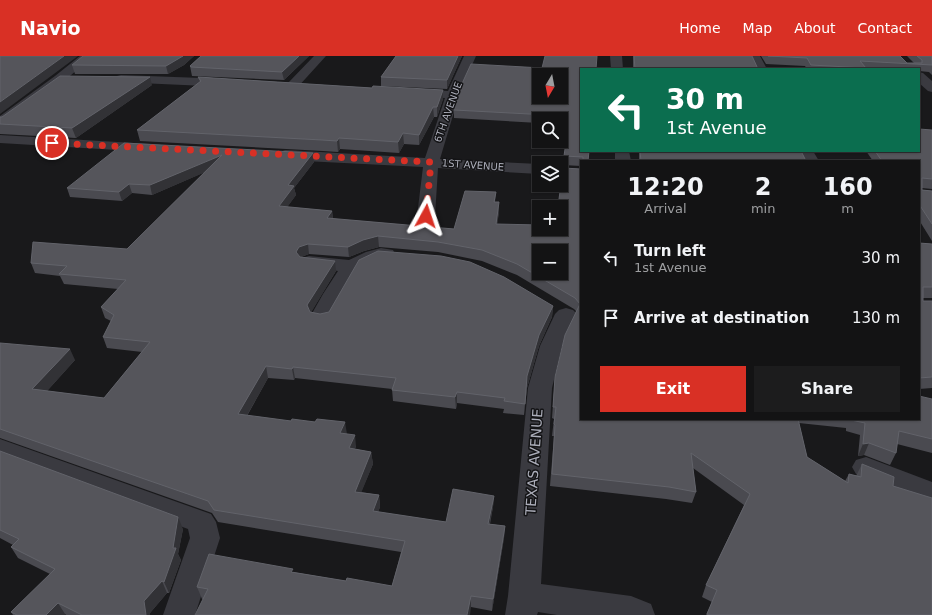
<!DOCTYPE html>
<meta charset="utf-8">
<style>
body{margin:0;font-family:"DejaVu Sans",sans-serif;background:#1c1c1d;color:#f1f3f6;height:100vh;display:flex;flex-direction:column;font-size:15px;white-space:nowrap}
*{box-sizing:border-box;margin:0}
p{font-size:13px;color:#9d9ea0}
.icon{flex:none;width:22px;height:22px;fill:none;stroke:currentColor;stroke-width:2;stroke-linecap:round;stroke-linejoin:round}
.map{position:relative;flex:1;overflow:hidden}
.side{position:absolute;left:580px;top:104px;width:340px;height:260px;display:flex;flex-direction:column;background:#131314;border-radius:0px;box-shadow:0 1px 3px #0004,0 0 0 1px #323234}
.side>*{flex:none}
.top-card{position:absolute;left:580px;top:12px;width:340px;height:84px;border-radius:0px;box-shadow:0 1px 3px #0004,0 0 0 1px #323234;background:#0b6e4f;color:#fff;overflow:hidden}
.needle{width:26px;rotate:190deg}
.controls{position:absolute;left:532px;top:12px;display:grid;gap:8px}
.controls a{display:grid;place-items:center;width:36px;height:36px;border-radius:0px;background:#131314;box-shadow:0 1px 3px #0004,0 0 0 1px #323234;font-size:20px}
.pin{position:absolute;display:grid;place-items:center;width:34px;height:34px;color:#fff;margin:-17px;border:2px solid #fff;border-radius:50%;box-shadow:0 1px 4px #0007}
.me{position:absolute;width:44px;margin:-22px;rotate:5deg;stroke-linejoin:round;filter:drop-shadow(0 0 3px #0008)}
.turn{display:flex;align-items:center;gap:14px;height:84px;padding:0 20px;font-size:18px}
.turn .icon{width:52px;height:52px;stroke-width:2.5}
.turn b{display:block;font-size:28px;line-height:34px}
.eta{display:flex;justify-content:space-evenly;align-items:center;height:68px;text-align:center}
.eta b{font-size:24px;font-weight:800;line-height:28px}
.button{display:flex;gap:8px;margin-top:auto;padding:8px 20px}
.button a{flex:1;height:46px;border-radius:0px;background:#d93025;color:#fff;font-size:16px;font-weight:800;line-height:46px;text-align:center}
.button a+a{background:#1c1c1d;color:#f1f3f6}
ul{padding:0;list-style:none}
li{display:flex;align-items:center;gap:12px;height:60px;padding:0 20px}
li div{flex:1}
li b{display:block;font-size:15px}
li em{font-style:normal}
header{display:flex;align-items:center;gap:24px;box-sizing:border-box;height:56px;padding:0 20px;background:#d93025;color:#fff}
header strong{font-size:19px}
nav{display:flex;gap:22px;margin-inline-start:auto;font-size:14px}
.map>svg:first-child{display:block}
</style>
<header>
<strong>Navio</strong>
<nav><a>Home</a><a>Map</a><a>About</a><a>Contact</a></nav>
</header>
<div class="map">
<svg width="932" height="559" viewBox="0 0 932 559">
<rect width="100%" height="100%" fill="#19191b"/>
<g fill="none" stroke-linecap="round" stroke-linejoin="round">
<!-- street -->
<path fill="#3a3a40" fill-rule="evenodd" d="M80,0H93L63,26L5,69L0,70V60L55,20Z
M314,0H326L296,33H288L286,30L288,27Z
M464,0H476L459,39L440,103L539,108V118L438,112L435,160L432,164L426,165L420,164L417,160L423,111L285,104L280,102L277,99L280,96L285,94L425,102L445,42L412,41L407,40L406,37L407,34L412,33L448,35Z
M610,0H622L623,13H611Z
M748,0H760L767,13H755Z
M919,16L923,17L932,25V36L928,35L919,27Z
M121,19L228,23L232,24L234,27L232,30L228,31L117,26L115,23L117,20Z
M0,79L151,88L156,89L158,92L156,95L151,96L0,87Z
M615,95H629L631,105H615Z
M799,95H813L819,105H803Z
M381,192L393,194L395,198L393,202L379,204L359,213L329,266L321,267L313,266L310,261L323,238L338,215L302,210L299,206L302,202L309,200L349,204L366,196Z
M566,252L573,254L577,258L562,290L552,332L541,528L631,540L651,548L655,559H557L538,556L537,559H505L508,540L528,332L540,290L555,258L559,254Z
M0,383L211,458L216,466L220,482L195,559H163L190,482L188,473L0,403Z
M866,401L932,426V449L856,418L852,411L856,404Z"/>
</g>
<!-- wall -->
<path fill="#4a4a50" d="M83,0H194L184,9L168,18H75L72,9Z
M201,0H309L284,24L192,20L190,10Z
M396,0H462L447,33L381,30V21Z
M633,0H752L758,13H633Z
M761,0H900L907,7H914L907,0H932V19L929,16L919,15V13H807L805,10L766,8Z
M542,12L588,105H581V110L563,109L566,88L544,86V85H561V63H539V67L454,62V54Z
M198,21L372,32L443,34V43L437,61H434L419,89L404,88L399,97L340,93L338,96L323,95L140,85L137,74L200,26Z
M152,29L76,82L0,78V61Z
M932,74V133L922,132V134L932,135V185L919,164V105H873L866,95H919Z
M639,95H801L806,105H639Z
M313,97L314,106L294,132L296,139L287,151L332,155L333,163L454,173L496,136L495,146L499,156L497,168L561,173L581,113V363H919L932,343V397L897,388L896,397L890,409L864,399L858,400L860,379L846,375V372L799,367L807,401L845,425L849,418L856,420L862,408L893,430L932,559H706L712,546L702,541L706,529L744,449L693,412L696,436L692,447L666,443L550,430L554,380H552L554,363L552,362L555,321L576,255L574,253L517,219L482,205L438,196L379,191L364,195L349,201L309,198L301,201L336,215L311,256L320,258L553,250L552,261L539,290L527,332L524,359L503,357L504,353L457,347L456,353L393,345L392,333L295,322L294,324L268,322L247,360L346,378L356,390L355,393L371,396L373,408L361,436L379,439L380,451L378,456L446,466L494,440L493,451L490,468L505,470L504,482L492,555L471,551L202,543L197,531L293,516L346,525L392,530L401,496L218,466L212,457L0,382V287L75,304L47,335L104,342L142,296L107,292L103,281L111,265L105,262L101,251L118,233L64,228L60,220L35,217L31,207L127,193L205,116L152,139L132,137L122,145L70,141L67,132Z
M919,187L932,188V242H923V245H932V332L919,333Z
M0,395L183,473L178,498L181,504L169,537H167L150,557V559H66L65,558L64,559H13L11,556L50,518L18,502L11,491L13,489L0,482Z"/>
<!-- shaded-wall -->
<path fill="#323236" d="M64,0H78L0,58V46Z
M183,0H194L184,9L168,18L166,10Z
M299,0H309L284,24L282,16Z
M458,0H462L447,33V24Z
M150,21L152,29L76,82L72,72Z
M443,34V43L437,61V51Z
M433,51L434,61L419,89V79Z
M403,77L404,88L399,97L398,86Z
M339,82L340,93L338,96L337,85Z
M313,97L314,106L294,132L296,139L281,160L279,150L288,129Z
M222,99L224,108L152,139L150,129Z
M129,128L132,137L122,145L119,136Z
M499,146V156L496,178V168Z
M332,155L333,164L327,162Z
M378,180L379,191L364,195L349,201L348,191L363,184Z
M308,188L309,198L301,201L298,206L296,196L299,191Z
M335,205L336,215L309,260L307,249Z
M553,250L552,261L539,290L527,332L524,359L527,320L539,279Z
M70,293L75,304L38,345L32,333Z
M266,310L268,322L241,370L238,358Z
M293,311L295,322L294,324L292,313Z
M457,336V347L456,353L455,341Z
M345,366L347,378L340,377Z
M355,379L356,390L350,404L349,392Z
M869,387L864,399L858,400L863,388Z
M371,396L373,408L357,447L355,436Z
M379,439L380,451L374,467L373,455Z
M494,440L493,451L487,479L488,468Z
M178,461L183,473L178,498L181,504L169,537L164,526L173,492Z
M505,470L504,482L492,555L493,543Z
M162,525L167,537L150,557V559H146L144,545Z
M471,540V551L470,559H467Z
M58,547L65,558L64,559H46Z"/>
<!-- building -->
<path fill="#55555b" stroke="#62636a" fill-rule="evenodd" d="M0,0H64L0,46Z
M83,0H183L166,10L72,9Z
M201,0H299L282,16L191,11L190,10Z
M396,0H458L447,24L381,21Z
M545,0H597L596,13H581V95H589L588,105H583V101L564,100L567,79L561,78V63H547L548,59L454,54L460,32L471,8L542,12ZM539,19H561V41H539Z
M634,0H752L758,13H635Z
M768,0H900L907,7H922V4L917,0H932V9L860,5L866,12L811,9L807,2Z
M60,20L150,21L72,72L0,68V61H2Z
M198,21L372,32L373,30L443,34L437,51H433L419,79L403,77L398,86L339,82L337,85L322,84L137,74L201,25Z
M919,73L932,74V123L922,122V134L932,135V168L919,148V105H882L875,95H919Z
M124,87L313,97L288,129L294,130L279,150L332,155L327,162L454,173L465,135L496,136L494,146H499L496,168L539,169V173H561V151H558L563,112L581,113V363H798L807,401L848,427L849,418L861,421L862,408L894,421L893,430L932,442V559H709L707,558L717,534L706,529L750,438L691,397L696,436L669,431L552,418L555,369L554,368L556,351H553L555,321L565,279L580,248L575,242L517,208L482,194L438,186L378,180L363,184L348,191L308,188L299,191L296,196L300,201L335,205L307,249L310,256L320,258L329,256L359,204L378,195L441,200L470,206L504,221L553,250L539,279L527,320L525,348L504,345L505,342L457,336L455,341L392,334L396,322L293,311L292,313L266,310L238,358L291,365L292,363L315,366L317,363L345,366L340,377L355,379L349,392L371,396L355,436L379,439L373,455L446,466L453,433L494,440L488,468L505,470L493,543L471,540L467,559H195L208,533L197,531L209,498L293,513L291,516L346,525L347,522L392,530L405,485L214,454L208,445L0,373V287L70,293L32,333L104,342L150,286L103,281L114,259L101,251L126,224L59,218L67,210L31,207L33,186L127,193L222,99L150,129L129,128L119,136L67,132ZM539,195H561V217H539Z
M640,95H801L806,105H641Z
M919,187L932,188V231H923V245H932V321L919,322Z
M919,340L932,343V383L899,375L896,397L869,387L863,388L865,367L851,364V363H919Z
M0,395L178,461L173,492H176L164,526L162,525L144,545L146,559H82L58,547L46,559H17L11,556L55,513L11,491L19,483L0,474Z"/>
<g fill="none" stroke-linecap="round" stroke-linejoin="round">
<!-- route -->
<path stroke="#d93025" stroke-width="7" stroke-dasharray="0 12.6" d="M52,87L431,106L426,160"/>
</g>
<g text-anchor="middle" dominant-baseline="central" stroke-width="3" stroke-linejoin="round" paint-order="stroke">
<!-- far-street labels -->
<g font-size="10" fill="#acaeba" stroke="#141416">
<text transform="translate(448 56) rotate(-70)">6TH AVENUE</text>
<text transform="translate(473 109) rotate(4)">1ST AVENUE</text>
</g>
<!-- near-street labels -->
<g font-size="14" fill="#acaeba" stroke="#141416">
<text transform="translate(534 406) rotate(-86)">TEXAS AVENUE</text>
</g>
</g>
</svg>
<div class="controls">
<a><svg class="needle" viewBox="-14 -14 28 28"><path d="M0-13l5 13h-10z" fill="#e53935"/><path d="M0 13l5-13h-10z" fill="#9d9ea0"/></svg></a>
<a><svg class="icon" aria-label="search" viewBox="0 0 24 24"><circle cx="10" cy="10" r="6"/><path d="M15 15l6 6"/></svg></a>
<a><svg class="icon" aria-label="layers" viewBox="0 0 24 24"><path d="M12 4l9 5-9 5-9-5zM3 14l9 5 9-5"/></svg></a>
<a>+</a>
<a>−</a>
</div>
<div class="pin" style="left:52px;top:87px;background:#d93025"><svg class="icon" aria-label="arrive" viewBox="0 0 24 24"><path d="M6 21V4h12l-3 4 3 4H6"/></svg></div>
<svg class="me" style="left:426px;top:160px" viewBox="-20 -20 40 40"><path d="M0-17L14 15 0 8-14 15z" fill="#d93025" stroke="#fff" stroke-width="4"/></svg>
<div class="top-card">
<div class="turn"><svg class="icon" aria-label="left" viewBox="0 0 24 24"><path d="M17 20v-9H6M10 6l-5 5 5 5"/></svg><div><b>30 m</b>1st Avenue</div></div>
</div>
<section class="side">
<div class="eta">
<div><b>12:20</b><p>Arrival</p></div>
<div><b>2</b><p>min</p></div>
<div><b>160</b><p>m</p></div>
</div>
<ul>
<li><svg class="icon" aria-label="left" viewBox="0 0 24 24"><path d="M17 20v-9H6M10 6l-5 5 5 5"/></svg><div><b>Turn left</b><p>1st Avenue</p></div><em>30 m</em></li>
<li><svg class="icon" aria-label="arrive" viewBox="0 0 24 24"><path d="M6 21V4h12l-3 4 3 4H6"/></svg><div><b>Arrive at destination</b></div><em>130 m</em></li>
</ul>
<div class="button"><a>Exit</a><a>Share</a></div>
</section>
</div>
